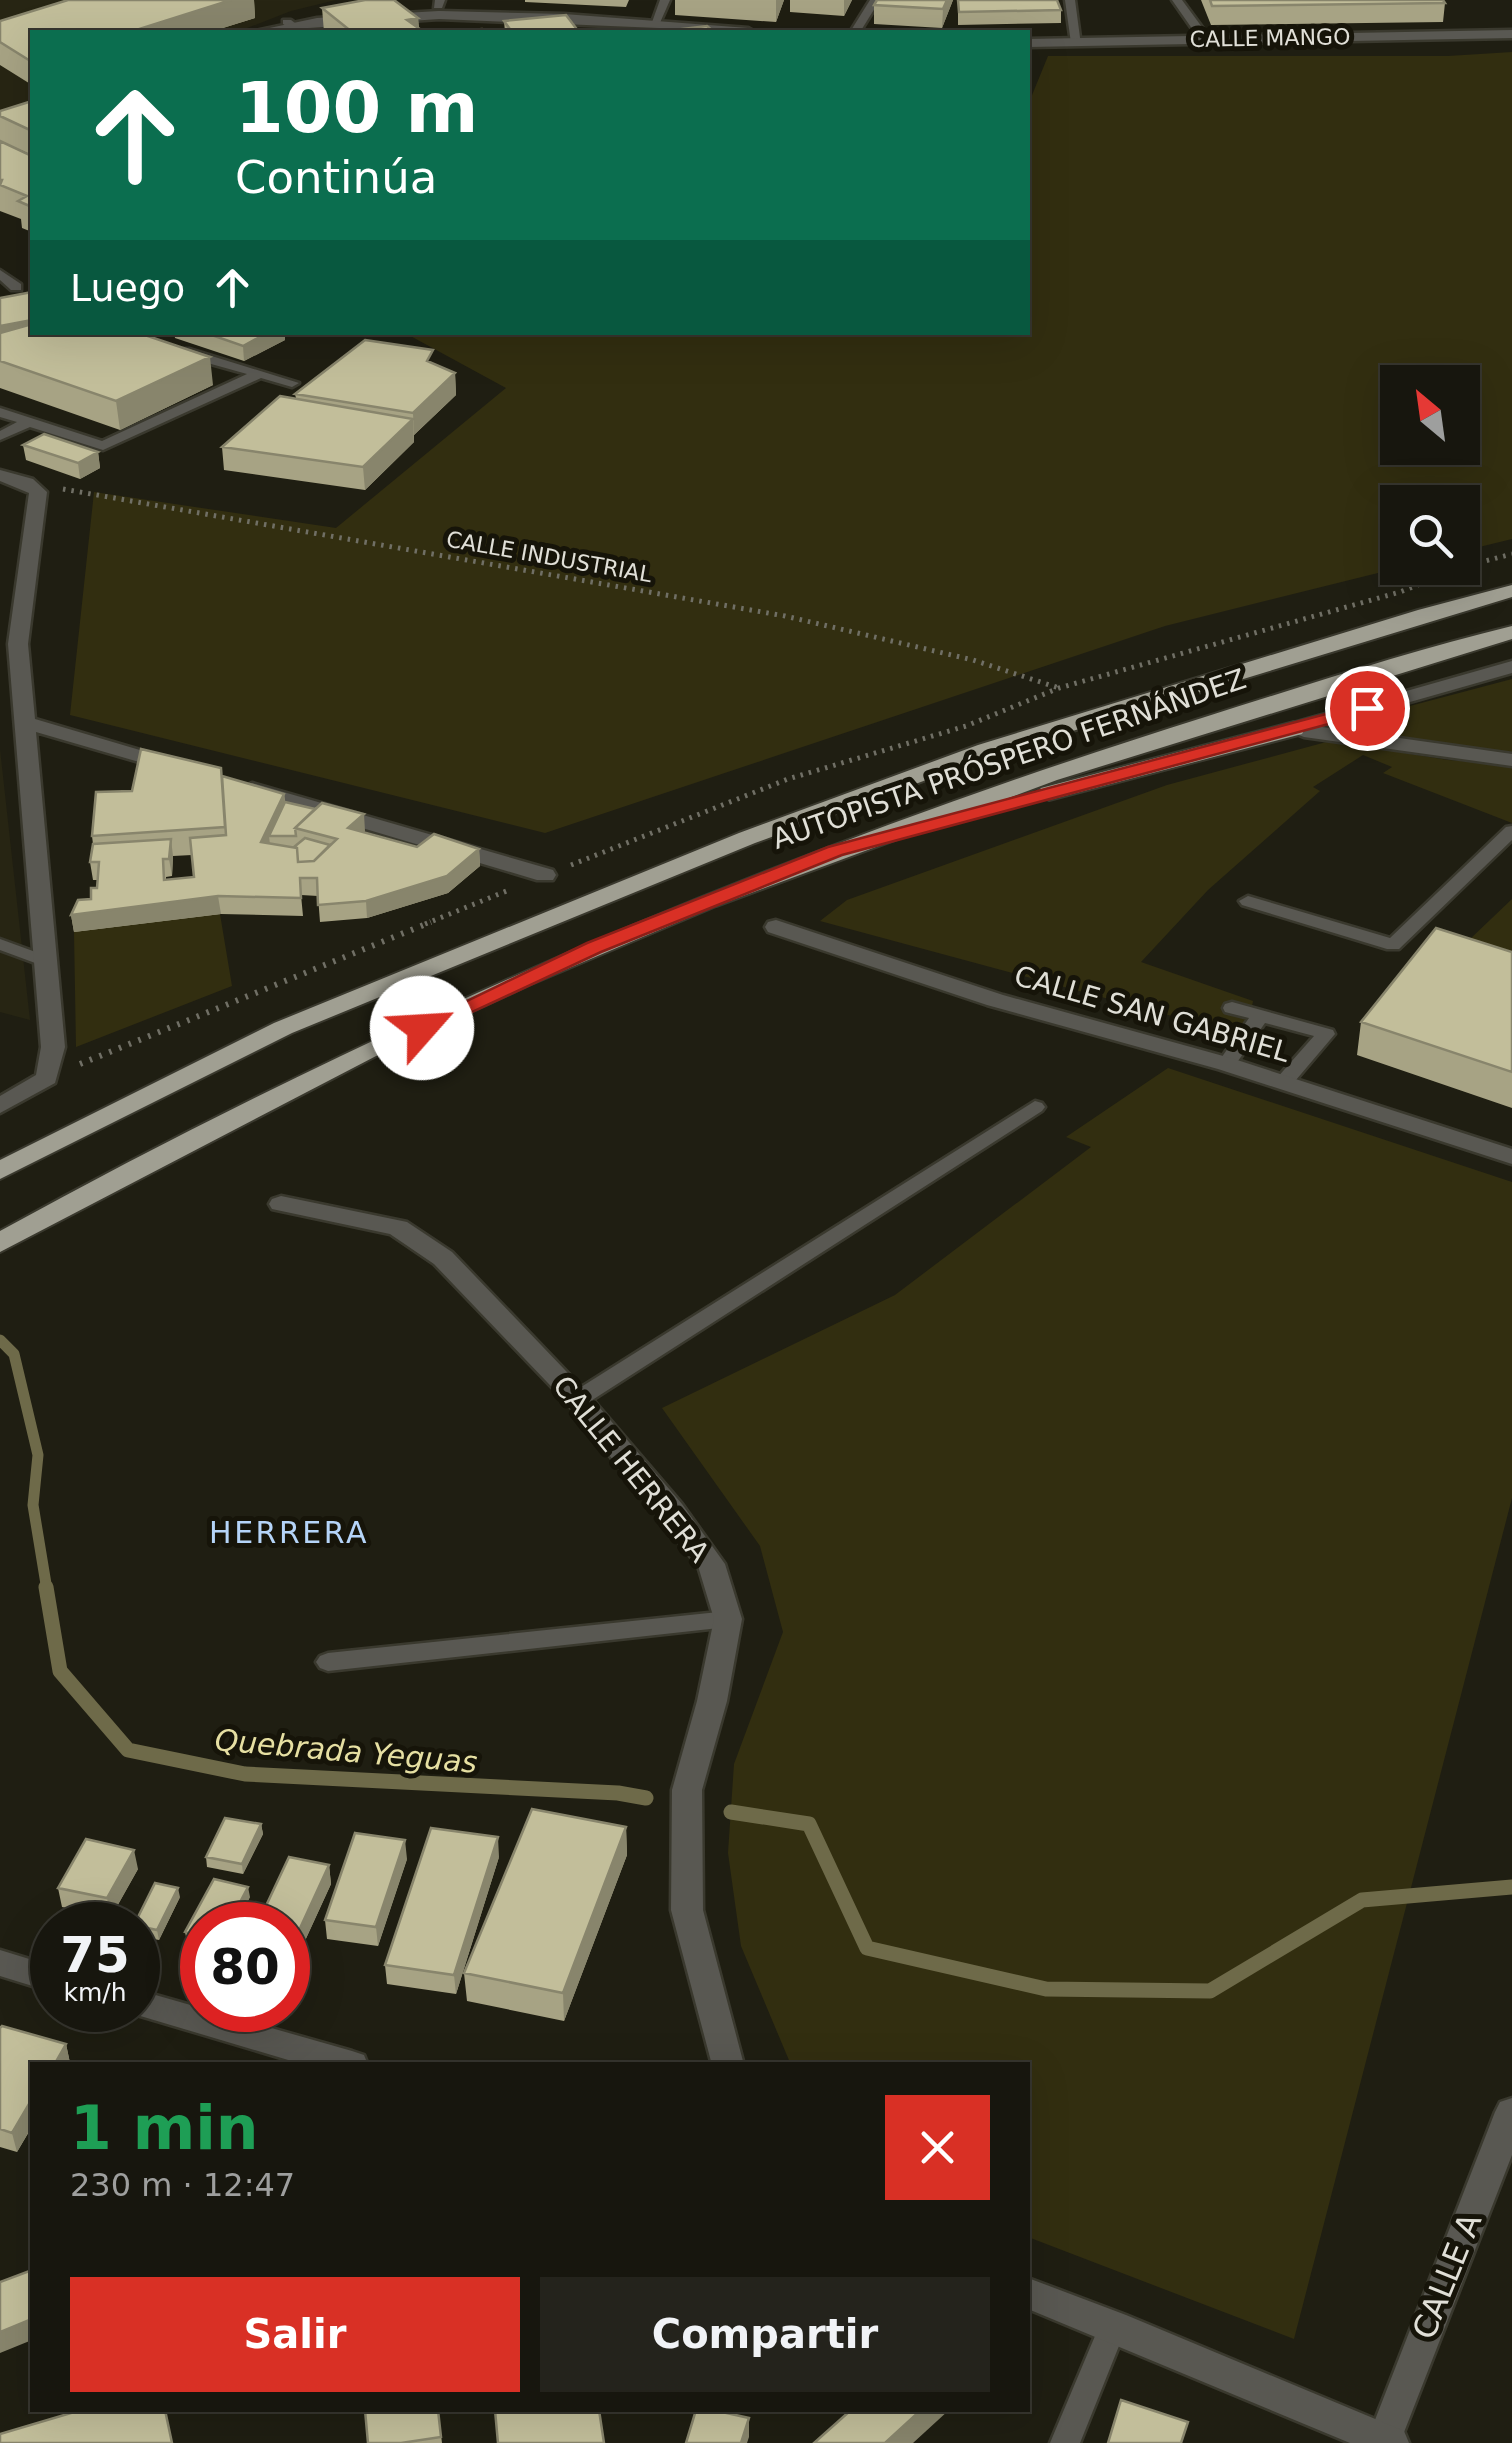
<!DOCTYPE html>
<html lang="es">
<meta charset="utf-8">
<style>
body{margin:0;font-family:"DejaVu Sans",sans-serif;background:#24231c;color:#f1f3f6;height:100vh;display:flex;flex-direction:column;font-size:38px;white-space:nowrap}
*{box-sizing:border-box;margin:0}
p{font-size:32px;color:#9e9f9e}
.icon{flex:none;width:55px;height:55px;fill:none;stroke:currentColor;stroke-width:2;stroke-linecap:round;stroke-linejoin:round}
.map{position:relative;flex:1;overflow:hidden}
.drawer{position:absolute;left:30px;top:2062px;width:1000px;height:350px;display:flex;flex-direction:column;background:#17160e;border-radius:0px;box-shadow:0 10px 40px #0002,0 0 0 2px #36352e}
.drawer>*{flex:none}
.top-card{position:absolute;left:30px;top:30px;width:1000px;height:305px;border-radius:0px;box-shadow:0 10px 40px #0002,0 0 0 2px #36352e;background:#0b6e4f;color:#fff;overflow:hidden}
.needle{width:65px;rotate:331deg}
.buttons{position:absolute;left:1380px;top:365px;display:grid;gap:20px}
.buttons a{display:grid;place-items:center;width:100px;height:100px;border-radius:0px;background:#17160e;box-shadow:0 10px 40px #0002,0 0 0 2px #36352e;font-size:50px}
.speed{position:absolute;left:30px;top:1902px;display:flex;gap:20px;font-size:50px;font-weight:700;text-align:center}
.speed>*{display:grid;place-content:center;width:130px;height:130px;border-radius:50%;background:#17160e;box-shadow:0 10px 40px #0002,0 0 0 2px #36352e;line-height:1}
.speed small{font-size:25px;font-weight:400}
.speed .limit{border:15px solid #d22;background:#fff;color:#111}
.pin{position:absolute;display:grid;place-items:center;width:85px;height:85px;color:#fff;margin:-42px;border:5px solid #fff;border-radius:50%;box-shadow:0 2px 10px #0007}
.me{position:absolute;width:110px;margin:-55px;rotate:64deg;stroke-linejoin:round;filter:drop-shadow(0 0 8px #0008)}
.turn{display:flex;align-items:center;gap:35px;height:210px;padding:0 40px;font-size:45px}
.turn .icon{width:130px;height:130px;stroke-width:2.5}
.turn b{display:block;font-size:70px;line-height:85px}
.then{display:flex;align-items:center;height:95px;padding:0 40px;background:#0003;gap:20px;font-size:38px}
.round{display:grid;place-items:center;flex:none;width:105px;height:105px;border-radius:0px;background:#24231c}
.headline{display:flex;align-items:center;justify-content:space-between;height:170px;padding:0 40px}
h1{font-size:60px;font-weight:700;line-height:75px;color:#1e9e55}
.primary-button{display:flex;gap:20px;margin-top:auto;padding:20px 40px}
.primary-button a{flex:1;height:115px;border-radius:0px;background:#d93025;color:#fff;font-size:40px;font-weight:700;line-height:115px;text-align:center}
.primary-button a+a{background:#24231c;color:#f1f3f6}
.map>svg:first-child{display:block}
</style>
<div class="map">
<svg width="1512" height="2443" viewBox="0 0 1512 2443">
<rect width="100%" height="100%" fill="#1f1e12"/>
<!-- built -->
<path fill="#272513" d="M0,0H336L291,11L237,32H32V103L0,113Z
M0,749L30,1020L0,1012Z"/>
<!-- green -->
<path fill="#322e10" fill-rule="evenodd" d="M1512,52V539L1463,551L1462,502H1398V568L1165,626L545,833L70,715L94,492L336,528L506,388L405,333L1028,332V105L1048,56H1448ZM1398,382H1462V448H1398Z
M1512,679V752C1461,748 1382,749 1338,725Z
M1330,741L1448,760L1512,765V823L1383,773L1392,767L1363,755L1313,787L1320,791L1208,890L1141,962L1253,1001L1246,1036L820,921L847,900L1167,785Z
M1512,899V961L1469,940Z
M220,914L232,986L76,1047L74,932Z
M1168,1068L1512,1182V1498L1294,2339L1028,2237V2065H791L741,1946L728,1853L734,1764L783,1632L760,1546L662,1408L895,1295L1091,1147L1066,1137Z"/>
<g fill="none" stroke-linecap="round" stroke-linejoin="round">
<!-- stream-far1 -->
<path stroke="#6e6a49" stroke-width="11" d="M0,1340L14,1354L38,1455L33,1505L47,1590"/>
<!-- stream -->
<path stroke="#6e6a49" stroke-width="15" d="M46,1587L60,1671L128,1750L245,1774L618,1793L646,1798
M731,1812L809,1824L867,1948L1046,1989L1210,1991L1362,1900L1512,1887"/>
<defs>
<path id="service" d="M435,0H445L442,8H434Z
M660,0H670L659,25H651Z
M870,0H880L860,32H850Z
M1065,0H1075L1081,45L1071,43Z
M1172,0H1182L1210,38L1208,40H1200Z
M283,20H291L307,32H295L283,24Z
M0,270L21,284V290H11L0,280Z
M179,349H189L299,383L292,387L261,378L103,450L30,427L0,440V431L17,422L0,417V408L102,441L247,374L179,355Z
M1512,826V840L1399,949H1387L1242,905L1239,901L1248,896L1390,938L1506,827Z
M0,939L52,958L55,962L46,967L0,950Z
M1232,1002L1333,1030L1335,1034L1290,1087H1276L1274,1083L1276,1079L1314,1036L1265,1023L1233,1068H1219L1217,1064L1249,1018L1225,1012L1223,1008L1225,1004Z
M1035,1101L1042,1103L1045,1107L1042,1111L586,1404H570L567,1399L570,1394Z
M728,1611L736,1613L740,1619L736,1625L728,1627L328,1671L320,1668L316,1662L320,1656L328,1653Z
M1113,2313L1123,2317L1127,2326L1080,2443H1050L1103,2317Z"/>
<path id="minor" d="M439,11L564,14L748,28L755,32L439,19L251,32L317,18Z
M1512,30V38L1028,47V39Z
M0,470L33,479L47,492L28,644L35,719L177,761L180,765L170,771L36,732L65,1047L55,1083L0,1113V1096L36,1075L41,1047L8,644L29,493L0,481Z
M1512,661V673L1322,727L1512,754V766L1304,737L1284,729L1287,725Z
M252,783L553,870L556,875L553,880H537L245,793L242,789Z
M776,920L1003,995L1234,1059L1512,1149V1164L1218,1069L987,1005L768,932L765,927L768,922Z
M281,1196L407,1222L452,1252L587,1393L682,1504L725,1564L742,1619L727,1701L702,1790L703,1910L744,2065H712L671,1910L672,1790L697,1701L714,1619L698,1566L569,1405L434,1264L390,1234L272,1209L269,1204L272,1199Z
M1512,2098V2155L1401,2440L1366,2443L1495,2112L1500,2102Z"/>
<path id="tertiary" d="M0,1950L52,1966V1992L0,1976Z
M138,1990L352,2051L364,2055L368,2065H305L127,2012L138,2010Z
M1028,2278L1126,2315L1404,2431L1409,2443H1350L1028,2309Z"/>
<path id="trunk" d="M1512,585V597L994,755L755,843L292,1033L0,1179V1160L274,1023L739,833L978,745L1418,610Z
M1512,626V639L1057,780L716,906L529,985L378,1055L0,1252V1231C387,1018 784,849 1205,717C1307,685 1409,651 1512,626Z
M1294,722L1302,724L1305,729L1302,734L1049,800L1037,793L1041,788Z"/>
</defs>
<!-- service casing -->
<use href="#service" stroke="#3a392e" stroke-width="5"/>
<!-- minor casing -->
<use href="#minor" stroke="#3a392e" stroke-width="5"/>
<!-- tertiary casing -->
<use href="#tertiary" stroke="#3a392e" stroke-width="5"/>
<!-- trunk casing -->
<use href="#trunk" stroke="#3a392e" stroke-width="4"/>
<!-- path-far1 -->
<path stroke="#706f65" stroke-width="5" stroke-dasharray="2.5 6" stroke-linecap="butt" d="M63,489L785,616L973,660L1059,688
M1462,567L1512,554
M571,865L788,779L966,726L1059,688L1400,592L1461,568
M425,924L509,890"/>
<!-- path -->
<path stroke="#706f65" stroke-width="6" stroke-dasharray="2.5 8" stroke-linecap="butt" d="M80,1064L431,922"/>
<!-- service -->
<use href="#service" fill="#595852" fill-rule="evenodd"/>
<!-- minor -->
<use href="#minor" fill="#595852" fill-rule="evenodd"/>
<!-- tertiary -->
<use href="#tertiary" fill="#595852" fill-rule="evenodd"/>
<!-- trunk -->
<use href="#trunk" fill="#a09f92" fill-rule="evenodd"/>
</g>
<!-- wall -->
<path fill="#a7a384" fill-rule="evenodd" d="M68,0H254L255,18L210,32H32V85L0,65V21Z
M525,0H629L626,7L525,2Z
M675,0H784L776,22L675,15Z
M790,0H852L844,16L790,12Z
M953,0L942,28L874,24V5Z
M958,0L1061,10V23L958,25Z
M1201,0H1443L1445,3L1443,22L1211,25Z
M322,8L418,18L419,28L424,32H324Z
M504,21L579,32H505Z
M32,101V155L0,141V111Z
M0,141L32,156V232L22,228L21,219L0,211Z
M0,298L213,385L120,430L0,388Z
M174,332H285V340L244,361L175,338Z
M434,364L455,373L456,395L414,435V442L365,490L224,470L222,447L296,398L295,394Z
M23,445L98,452L100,468L80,479L26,460Z
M222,776L284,794L285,802L365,831L364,832L417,847L479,849L480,866L448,893L367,918L320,922L318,896L301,895L303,916L221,914L74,932L71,915L91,899L97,888L98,880H93L90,862L93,844L92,836L132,791ZM192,855L194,877L166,880V877L172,876L173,856Z
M1512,952V1108L1357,1055L1361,1022Z
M261,1824L263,1834L243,1874L207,1867L206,1857Z
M626,1827L627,1855L564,2021L467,2001L464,1973Z
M499,1857L456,1994L387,1984L385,1965Z
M407,1859L378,1946L327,1939L325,1920Z
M329,1865L331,1884L292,1969L288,1968V1925Z
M138,1869L111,1917L62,1907L58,1888Z
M180,1897L159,1940L138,1936V1925Z
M250,1897L235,1925H202V1945L187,1941L185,1932Z
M0,2028L66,2044L70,2063L17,2152L0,2147Z
M438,2410L442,2443H368Z"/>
<!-- shaded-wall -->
<path fill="#88856c" d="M231,0H254L255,18L210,32H130Z
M776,0H784L776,22Z
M844,0H852L844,16Z
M947,0H953L942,28L943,9Z
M418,18L419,32L407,20Z
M32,320V332L0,348V326Z
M269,332H285V340L244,361L243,346Z
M210,357L213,385L120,430L116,401Z
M455,373L456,395L414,435L413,413Z
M413,419L414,442L365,490L363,467Z
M98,452L100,468L80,479L78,463Z
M284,794L286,811L269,836L270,845L261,842Z
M364,814L365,831L350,845L348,828Z
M171,839L173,856L172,876L169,859Z
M479,849L480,866L448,893L367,918L366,901Z
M218,896L221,914L74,932L71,915Z
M261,1824L263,1834L243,1874L242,1864Z
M626,1827L627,1855L564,2021L563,1993Z
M498,1837L499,1857L456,1994L454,1975Z
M405,1840L407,1859L378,1946L376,1927Z
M134,1850L138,1869L111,1917L107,1898Z
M329,1865L331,1884L292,1969L290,1950Z
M248,1887L250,1897L235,1925H228Z
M178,1888L180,1897L159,1940L157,1930Z
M66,2044L70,2063L69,2065H54Z
M32,2099V2126L17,2152L12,2133Z
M32,2319V2340L0,2353V2332Z
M921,2410H949L913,2443H885Z
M749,2418V2437L747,2443H741Z"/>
<!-- building -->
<path fill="#c2be9a" stroke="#88856c" stroke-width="2.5" d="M68,0H231L130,32H32V62L0,42V21Z
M365,0H394L418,18L407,20L424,32H352L322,8Z
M877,0H947L943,9L874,5Z
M958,0H1057L1061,10L959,12Z
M1210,0H1443L1445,3L1212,6Z
M566,15L579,32H512L504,21Z
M707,26L714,32H657Z
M482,29L485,32H448Z
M32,101V131L0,116V111Z
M0,141L32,156V207L18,201L27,196L0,185L2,180H0Z
M32,292V320L0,326V298Z
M32,324V332H136L210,357L116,401L0,361V333Z
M203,332H269L243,346Z
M365,340L433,350L427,361L455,373L413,413L295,394Z
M280,396L413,419L363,467L222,447Z
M44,434L98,452L78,463L23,445Z
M141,749L221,768L225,827L92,836L96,792L132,791Z
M222,776L284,794L261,842L297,848L298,862L314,861L337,839L295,828L322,803L364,814L348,828L417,847L434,834L479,849L447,876L366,901L318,905L317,878H300L301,898L218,896L71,915L78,900L91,899V888H97L99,862H90L93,844L171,839L169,859H163L164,880L194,877L190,838L226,835Z
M285,802L315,809L295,828L296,836H269Z
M305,838L330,845L314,861L298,862L297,848L294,847Z
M1436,928L1512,952V1072L1361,1022Z
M532,1809L626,1827L563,1993L464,1973Z
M225,1818L261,1824L242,1864L206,1857Z
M431,1828L498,1837L454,1975L385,1965Z
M355,1833L405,1840L376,1927L325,1920Z
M86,1839L134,1850L107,1898L58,1888Z
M289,1857L329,1865L290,1950H288V1925H257Z
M214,1879L248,1887L228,1925H202V1936L185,1932Z
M155,1883L178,1888L157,1930L134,1925Z
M2,2026L66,2044L54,2065H32V2099L12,2133L0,2129V2028Z
M32,2270V2319L0,2332V2282Z
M1121,2400L1188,2422L1181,2443H1108Z
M81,2410H165L172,2443H0V2434Z
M365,2410H438L441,2437L401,2443H368Z
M495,2410H599L604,2443H498Z
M696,2410H713L749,2418L741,2443H686Z
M851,2410H921L885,2443H814Z"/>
<!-- route -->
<path fill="#d93025" stroke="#8d1f18" stroke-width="2.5" d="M1367,703L1373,704V712L842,855L601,952L429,1032L422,1034L411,1028L587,943L828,847Z"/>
<g text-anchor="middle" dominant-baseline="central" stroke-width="10" stroke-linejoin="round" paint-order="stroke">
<!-- far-street labels -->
<g font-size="22" fill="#e0dfd7" stroke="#161409">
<text transform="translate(1270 38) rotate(-1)">CALLE MANGO</text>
<text transform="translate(549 557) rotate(10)">CALLE INDUSTRIAL</text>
</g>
<!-- street labels -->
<g font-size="28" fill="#e0dfd7" stroke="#161409">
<text transform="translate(1009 759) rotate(-19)">AUTOPISTA PRÓSPERO FERNÁNDEZ</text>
<text transform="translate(1152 1014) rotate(16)">CALLE SAN GABRIEL</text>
<text transform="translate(631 1469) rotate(51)">CALLE HERRERA</text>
</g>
<!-- neighbourhood labels -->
<g font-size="30" letter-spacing="2.5" fill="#b5d4f8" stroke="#161409">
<text x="289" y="1532">HERRERA</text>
</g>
<!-- water labels -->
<g font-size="30" font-style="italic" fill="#e6dfa2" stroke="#161409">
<text transform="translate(346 1751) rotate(5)">Quebrada Yeguas</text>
</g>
<!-- near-street labels -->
<g font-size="32" fill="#e0dfd7" stroke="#161409">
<text transform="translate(1447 2276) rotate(-68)">CALLE A</text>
</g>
</g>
</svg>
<div class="buttons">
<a><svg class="needle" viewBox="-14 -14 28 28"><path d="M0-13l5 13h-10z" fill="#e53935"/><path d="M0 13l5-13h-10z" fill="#9e9f9e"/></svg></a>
<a><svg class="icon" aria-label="search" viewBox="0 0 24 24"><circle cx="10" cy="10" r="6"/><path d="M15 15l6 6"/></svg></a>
</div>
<div class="speed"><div>75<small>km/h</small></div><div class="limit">80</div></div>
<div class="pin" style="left:1367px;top:708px;background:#d93025"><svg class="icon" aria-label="arrive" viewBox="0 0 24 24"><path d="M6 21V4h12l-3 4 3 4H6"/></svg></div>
<svg class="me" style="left:422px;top:1028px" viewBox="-20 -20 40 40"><circle r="19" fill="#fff"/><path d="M0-13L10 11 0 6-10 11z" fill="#d93025"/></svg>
<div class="top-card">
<div class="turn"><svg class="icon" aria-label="ahead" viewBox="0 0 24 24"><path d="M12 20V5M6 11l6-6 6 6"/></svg><div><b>100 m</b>Continúa</div></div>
<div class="then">Luego<svg class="icon" aria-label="ahead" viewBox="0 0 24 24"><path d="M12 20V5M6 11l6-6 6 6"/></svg></div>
</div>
<section class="drawer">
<div class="headline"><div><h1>1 min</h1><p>230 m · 12:47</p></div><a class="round" style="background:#d93025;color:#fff"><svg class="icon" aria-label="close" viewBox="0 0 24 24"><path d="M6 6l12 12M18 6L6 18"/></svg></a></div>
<div class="primary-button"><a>Salir</a><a>Compartir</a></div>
</section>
</div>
